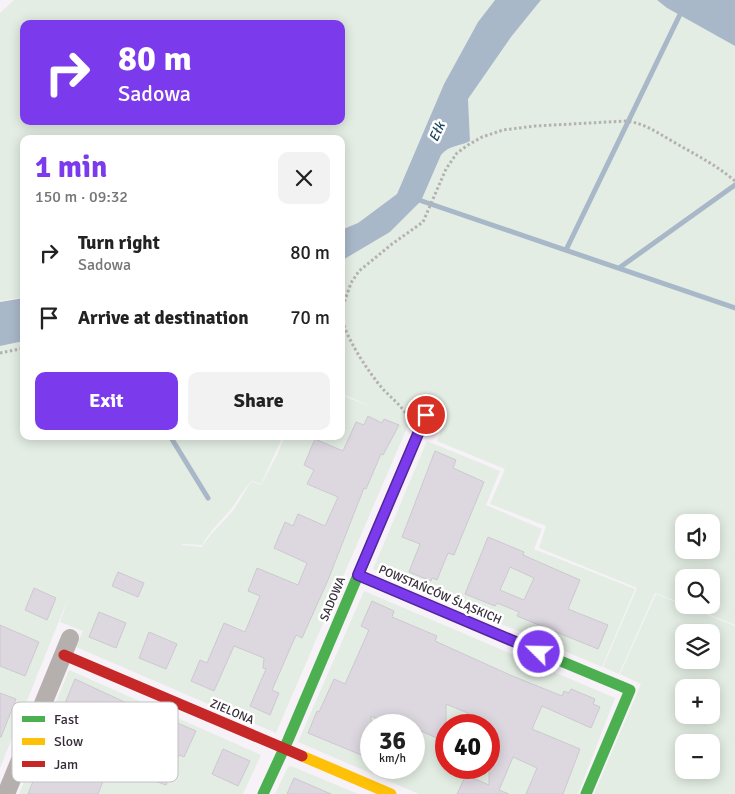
<!DOCTYPE html>
<meta charset="utf-8">
<style>
body{margin:0;font-family:Signika,sans-serif;background:#f2f2f2;color:#222;height:100vh;display:flex;flex-direction:column;font-size:19px;white-space:nowrap}
*{box-sizing:border-box;margin:0}
p{font-size:16px;color:#767676}
.icon{flex:none;width:28px;height:28px;fill:none;stroke:currentColor;stroke-width:2;stroke-linecap:round;stroke-linejoin:round}
.map{position:relative;flex:1;overflow:hidden}
.side{position:absolute;left:20px;top:135px;width:325px;height:305px;display:flex;flex-direction:column;background:#fff;border-radius:10px;box-shadow:0 2px 12px #0003}
.side>*{flex:none}
.banner{position:absolute;left:20px;top:20px;width:325px;height:105px;border-radius:10px;box-shadow:0 2px 12px #0003;background:#7c3aed;color:#fff;overflow:hidden}
.tools{position:absolute;left:675px;top:514px;display:grid;gap:10px}
.tools a{display:grid;place-items:center;width:45px;height:45px;border-radius:10px;background:#fff;box-shadow:0 2px 12px #0003;font-size:25px}
.speed{position:absolute;left:360px;top:714px;display:flex;gap:10px;font-size:25px;font-weight:700;text-align:center}
.speed>*{display:grid;place-content:center;width:65px;height:65px;border-radius:50%;background:#fff;box-shadow:0 2px 12px #0003;line-height:1}
.speed small{font-size:12px;font-weight:400}
.speed .limit{border:8px solid #d22;background:#fff;color:#111}
.pin{position:absolute;display:grid;place-items:center;width:42px;height:42px;color:#fff;margin:-21px;border:2px solid #fff;border-radius:50%;box-shadow:0 1px 5px #0007}
.me{position:absolute;width:55px;margin:-28px;rotate:293deg;stroke-linejoin:round;filter:drop-shadow(0 0 4px #0008)}
.turn{display:flex;align-items:center;gap:18px;height:105px;padding:0 15px;font-size:22px}
.turn .icon{width:65px;height:65px;stroke-width:2.5}
.turn b{display:block;font-size:35px;line-height:42px}
.round{display:grid;place-items:center;flex:none;width:52px;height:52px;border-radius:10px;background:#f2f2f2}
.overview{display:flex;align-items:center;justify-content:space-between;height:85px;padding:0 15px}
h1{font-size:30px;font-weight:700;line-height:38px;color:#7c3aed}
.action{display:flex;gap:10px;margin-top:auto;padding:10px 15px}
.action a{flex:1;height:58px;border-radius:10px;background:#7c3aed;color:#fff;font-size:20px;font-weight:700;line-height:58px;text-align:center}
.action a+a{background:#f2f2f2;color:#222}
ul{padding:0;list-style:none}
li{display:flex;align-items:center;gap:15px;height:65px;padding:0 15px}
li div{flex:1}
li b{display:block;font-size:19px}
li em{font-style:normal}
.map>svg:first-child{display:block}
</style>
<div class="map">
<svg width="735" height="794" viewBox="0 0 735 794">
<rect width="100%" height="100%" fill="#f6f2f8"/>
<!-- green -->
<path fill="#e3ede3" fill-rule="evenodd" d="M14,0H495L478,22L444,84L397,194L358,223L341,230V139H24V297L0,301V13ZM24,24H341V121H24Z
M541,0H657L667,8L735,46V625L686,605H711V578H684V604L655,593L619,674L603,667L637,588L539,548L546,526L490,504L505,469L437,441L446,416L423,406L415,425L409,423L276,733L76,647L83,631L60,622L69,596L0,768V346L24,341V436H283L261,484L252,481C242,490 239,499 231,509C221,521 210,531 202,545L183,544L181,545L202,547C211,532 224,522 234,509C241,500 244,490 252,482L261,485L277,455L285,436H341V395L374,408L341,393V261L390,232L421,201L441,155C449,145 461,146 470,141L468,99L511,37ZM684,522H711V550H684Z
M427,441L500,471L486,505L542,529L534,549L635,589L602,667L373,569Z
M364,591L615,698L578,794H419L298,742ZM371,725H414V768H371ZM446,725H489V768H446Z
M656,594L735,626V794H594L641,684L620,674ZM684,632H711V660H684ZM684,688H711V715H684ZM684,742H711V770H684Z
M69,670L261,755L243,794H19Z
M291,766L358,794H275L288,767Z"/>
<!-- water -->
<path fill="#a9b8c8" d="M495,0H541L511,37L468,99L470,141C461,146 449,145 441,155L421,201L390,232L341,261V230L358,223L397,194L444,84L478,22Z
M657,0H735V46L667,8Z
M24,298V341L0,346V302Z"/>
<g fill="none" stroke-linecap="round" stroke-linejoin="round">
<!-- stream -->
<path stroke="#a9b8c8" stroke-width="5" d="M416,199L735,308
M566,250L687,0
M619,268L735,185
M170,436L208,498"/>
</g>
<!-- building -->
<path fill="#ddd8e0" stroke="#cdc8d0" fill-rule="evenodd" d="M368,416L382,423L384,419L399,425L383,455L381,454L366,489L364,488L328,580L302,638L296,635L272,690L279,693L270,715L250,706L266,669L263,668L264,658L234,646L214,691L191,681L200,660L207,663L224,623L245,632L260,596L248,591L257,568L298,585L307,563L274,548L285,522L293,526L298,514L325,526L338,497L307,484L314,470L304,465L315,439L343,451L356,422L364,425Z
M435,451L456,460L453,468L484,482L454,555L448,553L437,580L432,578L431,581L409,572L420,544L402,537Z
M488,537L524,552L523,555L580,580L568,609L608,625L598,649L517,616L519,612L497,603L495,606L465,594ZM510,567L534,578L524,600L500,590Z
M118,572L144,583L138,597L112,586Z
M34,588L56,598L47,620L25,610Z
M372,601L394,611L392,617L437,636L435,641L510,675L562,696L564,691L569,693L571,689L595,699L593,704L600,707L591,728L542,706L532,729L580,749L563,794H526L537,768L513,757L499,790L509,794H457L466,775L489,785V722L446,704V742L414,728V725H391L371,716V759L308,733L317,711L319,712L334,679L345,684L369,630L361,626Z
M99,612L126,623L116,648L89,637Z
M0,625L39,642L25,676L0,666Z
M149,632L177,644L166,669L139,658Z
M75,679L174,725L175,722L196,731L184,757L179,755L166,785L144,777L146,773L112,758L98,794H28L42,759L86,777L98,750L54,730Z
M0,693L16,699L1,737H0Z
M223,749L250,761L238,786L212,774Z
M294,778L331,794H287Z"/>
<g fill="none" stroke-linecap="round" stroke-linejoin="round">
<!-- path -->
<path stroke="#b5b1b2" stroke-width="3" stroke-dasharray="2.5 2.5" stroke-linecap="butt" d="M341,311L351,283L359,271L392,244L423,222L446,169L457,153L468,145L482,137L503,130L535,126L626,121C644,123 656,132 672,141C694,154 715,164 735,181
M341,316C346,338 367,370 382,388C390,397 400,404 406,414
M0,353L24,348"/>
<!-- street -->
<path stroke="#b5b0ae" stroke-width="18" d="M6,794L70,638"/>
<!-- fast -->
<path stroke="#4caf50" stroke-width="11" d="M551,657L630,690L586,794
M263,794L288,740L384,514"/>
<!-- slow -->
<path stroke="#ffc107" stroke-width="11" d="M384,514L426,415
M358,575L551,657
M302,756L391,794"/>
<!-- jam -->
<path stroke="#c62828" stroke-width="11" d="M64,655L302,756"/>
</g>
<g fill="none" stroke-linecap="round" stroke-linejoin="round">
<defs>
<path id="route" d="M426,415L358,575L539,652"/>
</defs>
<!-- route casing -->
<use href="#route" stroke="#51269a" stroke-width="12"/>
<!-- route -->
<use href="#route" stroke="#7c3aed" stroke-width="9"/>
</g>
<g text-anchor="middle" dominant-baseline="central" stroke-width="5" stroke-linejoin="round" paint-order="stroke">
<!-- street labels -->
<g font-size="12" fill="#352c38" stroke="#fff">
<text transform="translate(440 595) rotate(23)">POWSTAŃCÓW ŚLĄSKICH</text>
<text transform="translate(333 599) rotate(-67)">SADOWA</text>
<text transform="translate(232 712) rotate(23)">ZIELONA</text>
</g>
<!-- water labels -->
<g font-size="14" font-style="italic" fill="#1c4463" stroke="#fff">
<text transform="translate(437 132) rotate(-66)">Ełk</text>
</g>
</g>
<!-- legend -->
<rect x="12" y="702" width="166" height="80" rx="8" fill="#fff" stroke="#c2c0c3" stroke-width="1"/>
<rect x="22" y="716" width="23" height="6" fill="#4caf50"/>
<rect x="22" y="738" width="23" height="7" fill="#ffc107"/>
<rect x="22" y="761" width="23" height="6" fill="#c62828"/>
<g font-size="14" fill="#352c38">
<text x="54" y="724">Fast</text>
<text x="54" y="746">Slow</text>
<text x="54" y="769">Jam</text>
</g>
</svg>
<div class="tools">
<a><svg class="icon" aria-label="sound" viewBox="0 0 24 24"><path d="M4 9h4l5-4v14l-5-4H4zM17 9q2 3 0 6"/></svg></a>
<a><svg class="icon" aria-label="search" viewBox="0 0 24 24"><circle cx="10" cy="10" r="6"/><path d="M15 15l6 6"/></svg></a>
<a><svg class="icon" aria-label="layers" viewBox="0 0 24 24"><path d="M12 4l9 5-9 5-9-5zM3 14l9 5 9-5"/></svg></a>
<a>+</a>
<a>−</a>
</div>
<div class="speed"><div>36<small>km/h</small></div><div class="limit">40</div></div>
<div class="pin" style="left:426px;top:415px;background:#d93025"><svg class="icon" aria-label="arrive" viewBox="0 0 24 24"><path d="M6 21V4h12l-3 4 3 4H6"/></svg></div>
<svg class="me" style="left:539px;top:652px" viewBox="-20 -20 40 40"><circle r="17" fill="#7c3aed" stroke="#fff" stroke-width="3"/><path d="M0-11L8 9 0 5-8 9z" fill="#fff"/></svg>
<div class="banner">
<div class="turn"><svg class="icon" aria-label="right" viewBox="0 0 24 24"><path d="M7 20v-9h11M14 6l5 5-5 5"/></svg><div><b>80 m</b>Sadowa</div></div>
</div>
<section class="side">
<div class="overview"><div><h1>1 min</h1><p>150 m · 09:32</p></div><a class="round"><svg class="icon" aria-label="close" viewBox="0 0 24 24"><path d="M6 6l12 12M18 6L6 18"/></svg></a></div>
<ul>
<li><svg class="icon" aria-label="right" viewBox="0 0 24 24"><path d="M7 20v-9h11M14 6l5 5-5 5"/></svg><div><b>Turn right</b><p>Sadowa</p></div><em>80 m</em></li>
<li><svg class="icon" aria-label="arrive" viewBox="0 0 24 24"><path d="M6 21V4h12l-3 4 3 4H6"/></svg><div><b>Arrive at destination</b></div><em>70 m</em></li>
</ul>
<div class="action"><a>Exit</a><a>Share</a></div>
</section>
</div>
